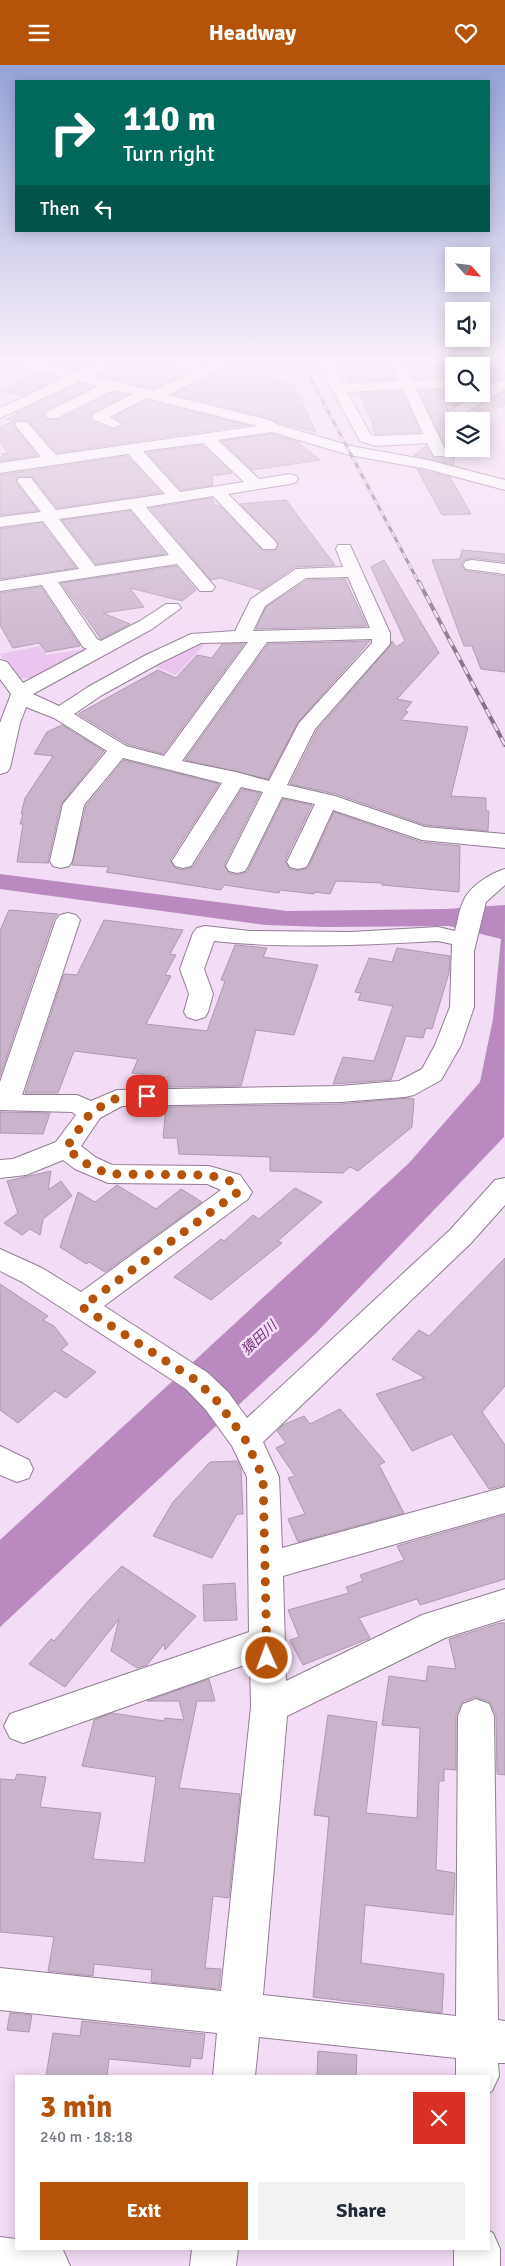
<!DOCTYPE html>
<meta charset="utf-8">
<style>
body{margin:0;font-family:Signika,"Noto Sans JP",sans-serif;background:#f2f2f3;color:#1f2937;height:100vh;display:flex;flex-direction:column;font-size:19px;white-space:nowrap}
*{box-sizing:border-box;margin:0}
p{font-size:16px;color:#747a83}
.icon{flex:none;width:28px;height:28px;fill:none;stroke:currentColor;stroke-width:2;stroke-linecap:round;stroke-linejoin:round}
.map{position:relative;flex:1;overflow:hidden}
.sheet{position:absolute;left:15px;top:2010px;width:475px;height:175px;display:flex;flex-direction:column;background:#fff;border-radius:0px;box-shadow:0 2px 12px #0003}
.sheet>*{flex:none}
.banner{position:absolute;left:15px;top:15px;width:475px;height:152px;border-radius:0px;box-shadow:0 2px 12px #0003;background:#00695c;color:#fff;overflow:hidden}
.needle{width:32px;rotate:117deg}
.controls{position:absolute;left:445px;top:182px;display:grid;gap:10px}
.controls a{display:grid;place-items:center;width:45px;height:45px;border-radius:0px;background:#fff;box-shadow:0 2px 12px #0003;font-size:25px}
.pin{position:absolute;display:grid;place-items:center;width:42px;height:42px;color:#fff;margin:-21px;border-radius:10px;box-shadow:0 2px 8px #0006}
.me{position:absolute;width:55px;margin:-28px;rotate:358deg;stroke-linejoin:round;filter:drop-shadow(0 0 4px #0008)}
.turn{display:flex;align-items:center;gap:18px;height:105px;padding:0 25px;font-size:22px}
.turn .icon{width:65px;height:65px;stroke-width:2.5}
.turn b{display:block;font-size:35px;line-height:42px}
.then{display:flex;align-items:center;height:48px;padding:0 25px;background:#0003;gap:10px;font-size:19px}
.round{display:grid;place-items:center;flex:none;width:52px;height:52px;border-radius:0px;background:#f2f2f3}
.head{display:flex;align-items:center;justify-content:space-between;height:85px;padding:0 25px}
h1{font-size:30px;font-weight:700;line-height:38px;color:#b45309}
.primary-button{display:flex;gap:10px;margin-top:auto;padding:10px 25px}
.primary-button a{flex:1;height:58px;border-radius:0px;background:#b45309;color:#fff;font-size:20px;font-weight:700;line-height:58px;text-align:center}
.primary-button a+a{background:#f2f2f3;color:#1f2937}
header{display:flex;justify-content:space-between;align-items:center;height:65px;padding:0 25px;background:#b45309;color:#fff;font-size:22px;font-weight:700}
.map>svg:first-child{display:block}
</style>
<header><svg class="icon" aria-label="menu" viewBox="0 0 24 24"><path d="M4 6h16M4 12h16M4 18h16"/></svg>Headway<svg class="icon" aria-label="heart" viewBox="0 0 24 24"><path d="M12 20l-8-8c-3-5 5-10 8-4 3-6 11-1 8 4z"/></svg></header>
<div class="map">
<svg width="505" height="2201" viewBox="0 0 505 2201">
<rect width="100%" height="100%" fill="#f3dcf5"/>
<!-- green -->
<path fill="#eac3ee" d="M208,576L176,610L154,601L197,578Z
M40,581L47,590L86,584L32,613H16L0,589Z"/>
<!-- water -->
<path fill="#ba89bf" d="M0,809L287,846L446,844L505,840L504,1072L316,1268L0,1562V1475L409,1098L480,1017L493,954L501,874L449,861L325,862L266,860L0,824Z"/>
<!-- building -->
<path fill="#cab4cc" stroke="#ae98b0" d="M7,297H10L14,302L59,314L22,331L1,326L29,312L6,307Z
M44,297H94L77,305Z
M119,297H162L166,302L189,307L153,324L97,310Z
M234,297H287L260,310L294,320L316,367L280,358L269,353L173,329L231,302Z
M339,297H388L396,314L349,317Z
M406,297H467L505,306V313L498,314L481,324V301H454V312L414,314Z
M80,318L94,322L46,345L43,349L45,354L58,355L113,327L127,330L93,347L90,353L93,357L113,365L123,360L114,352L146,335L247,360L57,388L28,356L17,355L14,361L37,391L0,396V392H4L2,389L8,388L0,377V362L13,356L7,354L19,349L16,348Z
M454,324V329H474L454,341L445,339L448,345L446,348L454,356V400L414,390L426,381L434,393H444L448,389L419,326Z
M402,326L420,367L375,369L372,361H374L359,328Z
M505,326V339L487,349L472,345Z
M272,369L298,377L320,395L252,405L222,376Z
M202,380L232,408L212,411L213,420L181,425L147,387Z
M127,391L161,428L57,443L32,412L19,411L16,417L38,446L0,450V410Z
M417,404L450,412L471,449L442,450Z
M212,433L215,441L219,440L263,486H275L279,479L240,439L286,435L335,500L295,502L261,525L220,513L211,515L150,443Z
M130,446L165,489L96,499L62,455Z
M42,458L76,503L0,514V464Z
M462,485L505,489V497L472,493L464,495L461,500L466,506L505,511V607L481,604L472,581H464L432,495L460,494Z
M384,495L439,588L397,634L412,637L406,644L405,646L408,647L401,655L468,662L451,731L486,733V746H489L488,766L425,760L336,729L290,719L317,665L391,580L392,576L396,582L405,576L371,502Z
M176,501L196,525L182,536L130,523L144,542L103,548L130,559L101,574L61,518Z
M345,514L367,561L256,564L266,542L307,515Z
M41,522L80,581L46,587L39,578L13,583L0,560V528Z
M370,576L298,657L268,714L185,695L268,579Z
M222,579H244L163,689L127,679L78,649L158,605L176,613L197,590L212,593Z
M62,660L104,686L61,739L48,796L49,798L17,797L23,759H20L23,749H21L25,733L53,691L34,689L47,667Z
M124,695L219,719L170,795L175,803L183,805L193,802L242,724L260,728L224,800L229,808L237,810L247,807L283,734L312,740L285,796L290,804L298,806L308,803L334,747L421,777L460,781L459,827L382,820V818L336,816L330,829L315,827L314,829L280,825L279,828L224,820L221,825L106,807L109,802L72,800L86,741Z
M9,845L58,849L54,854L36,906L0,1011V866Z
M104,855L183,865L170,889L176,890L165,910L171,911L146,959L207,966L225,916L221,915L235,880L267,883L263,892L318,900L294,970L256,965L241,1021L167,1022L168,1013L132,1008L138,994L74,986L58,1028H25L64,909L77,910Z
M397,883L450,891L449,908L432,964L426,963L423,973L406,971L391,1015L333,1019L343,992L374,996L393,941L358,935L361,928L355,927L369,893L392,897Z
M408,1033L414,1034L412,1062L358,1106L350,1102L343,1108L270,1106V1092L179,1089L177,1073H163L166,1042L340,1039Z
M0,1047L50,1048L43,1069L0,1068Z
M51,1106L48,1125L61,1116L72,1131L43,1154L40,1170L30,1164L22,1170L4,1158L18,1148L7,1116Z
M117,1120L156,1144L181,1124L202,1137L105,1207L89,1197L86,1199L60,1182L78,1127L95,1137Z
M295,1123L322,1137L278,1176L282,1178L211,1235L174,1212L221,1174L224,1176L253,1150L259,1154Z
M505,1193V1321L482,1347L505,1380V1420L489,1424L452,1369L412,1386L376,1329L425,1313L392,1294L419,1265L429,1271Z
M0,1219L48,1251L43,1255L54,1261L68,1279L61,1285L96,1307L66,1333L55,1326L18,1358L0,1345Z
M340,1344L385,1397L379,1400L404,1448L298,1477L288,1454L305,1449L288,1413L295,1411L276,1383L286,1378L277,1366L283,1360L304,1351L310,1359Z
M237,1396L241,1404L243,1449H237L212,1493L153,1471L173,1437L210,1397Z
M505,1450V1514L420,1540L417,1534L359,1553L370,1573L303,1600L290,1575L299,1572L288,1545L349,1528L346,1522L363,1516L360,1510L404,1495L397,1481Z
M122,1501L196,1551L165,1585L164,1579L147,1600L137,1603L111,1586L119,1554L65,1622L29,1599L51,1574L54,1576L90,1534Z
M235,1518L237,1555L204,1556L203,1520Z
M500,1558H505V1710L497,1709L496,1650L490,1637L475,1632L462,1637L456,1650V1705L444,1704V1716H439L436,1805L455,1808L453,1850L365,1840L361,1898L444,1909L442,1948L313,1932L329,1752L314,1750L328,1650L377,1657L366,1748L417,1753L420,1663L382,1660L389,1611L426,1616L428,1601L456,1604L449,1574Z
M209,1614L215,1636H197L179,1723L240,1729L229,1833L213,1831L205,1903L221,1904L219,1924L151,1917L152,1905L94,1899L93,1911L48,1906L54,1872L0,1867V1714L15,1715L17,1709L46,1712L40,1742L101,1748L93,1794L144,1798L156,1712L82,1701L94,1655L112,1648L164,1656L165,1653L184,1655L179,1636H147Z
M10,1948L32,1950L29,1967L7,1965Z
M82,1956L205,1969L202,1994L191,1993L190,2002L109,1994L107,2011H46L53,1968L80,1971Z
M318,1986L357,1990L356,2011H317Z"/>
<g fill="none" stroke-linecap="round" stroke-linejoin="round">
<defs>
<path id="minor" d="M12,297H36L77,307L99,297H117L92,311L153,326L195,306L166,300L164,297H191L207,301L214,297H232L230,300L168,330L269,355L279,360L351,381L428,395L505,415V425L427,404L349,390L272,367L218,375L259,414L290,409L296,411L298,414L296,417L290,419L228,429L275,476L277,480L275,484H263L213,431L146,442L215,522L212,526H200L177,499L58,517L97,574L101,576L140,556L166,539H178L181,543L152,564L33,629L59,641L88,622L146,590L191,569L235,566L251,534L296,504L343,502L336,484L338,480H350L390,568V579L315,664L287,720L335,731L425,762L505,769V783L422,775L333,745L309,797L306,802L298,804L290,802L287,797L315,739L282,732L248,801L245,806L237,808L229,806L226,801L263,727L241,722L191,801L183,803L175,801L172,796L222,718L123,693L84,740L72,796L69,801L61,803L53,801L50,796L63,739L107,686L54,653L26,642L20,658L10,703L7,707L0,709V658L11,629L0,614V595L7,597L23,618L87,584L83,582L42,520L0,526V516L79,504L43,456L0,462V452L41,447L17,416L19,413H31L56,445L165,429L128,389L0,408V398L41,392L15,360L17,357H27L56,390L257,361L146,333L110,352L121,359L114,363L94,355L92,352L94,349L132,329L113,325L57,353H47L45,350L47,347L99,321L80,316L0,353V343L65,313L14,300ZM203,378L244,417L180,427L143,386ZM131,444L169,490L95,501L59,454ZM348,512L370,563L253,566L265,541L306,513ZM372,574V578L299,658L269,716L236,707L182,696L267,577ZM248,577L164,691L126,681L74,649L102,630L160,598L201,578Z
M317,297H331L343,319L399,316L390,297H404L413,316L454,314V322L416,324L447,388L444,391H434L427,378L376,381L360,376ZM403,324L423,369L376,371L371,370L347,327Z
M505,315V324L460,350H450L448,347L477,329H481V326L499,316Z
M472,495L505,499V509L466,504L463,500L466,496Z
M505,804V820L486,837L474,886V942L461,980L441,1015L414,1030L405,1032L340,1037L122,1041L100,1053L81,1081L95,1092L112,1100L209,1101L240,1110L252,1127L248,1134L104,1241L208,1308L228,1327L247,1353L450,1165L495,1115L505,1113V1140L470,1179L263,1377L279,1412L282,1483L505,1422V1448L283,1511L286,1616L422,1550L505,1524V1554L445,1573L287,1651L263,1930L456,1951L458,1651L463,1639L476,1634L489,1639L494,1651L498,1955L505,1956V1998H498L499,2011L492,2026L489,2028V2011H456V1993L259,1972L255,2011H213L217,1968L0,1945V1903L221,1926L251,1642L250,1598L23,1678L10,1673L4,1661L10,1649L249,1567L247,1412L232,1381L206,1345L186,1324L22,1217L0,1206V1184L42,1203L81,1227L221,1125L207,1119L108,1118L75,1104L63,1095L26,1110L0,1113V1095L13,1094L56,1077L76,1050L72,1047L0,1045V1017L56,855L60,850L68,848L76,850L80,855L22,1030H77L91,1036L117,1025L340,1021L399,1016L422,1004L435,980L450,942L452,879L438,876C363,880 288,884 214,876L204,904L213,929L208,947L205,952L196,955L187,952L184,947L189,929L180,904L193,868L197,863L205,861L250,866L351,867L438,862L455,866C458,856 459,844 464,835C470,821 491,808 505,804Z
M0,1381L29,1395L33,1404L29,1413L17,1417L0,1410Z
M489,2166L493,2168L500,2184V2201H454V2184H489Z
M0,2172L16,2174V2184L63,2185L70,2201H0Z
M192,2184H238L236,2201H190Z"/>
</defs>
<!-- minor casing -->
<use href="#minor" stroke="#927d94" stroke-width="2"/>
<!-- minor -->
<use href="#minor" fill="#fff" fill-rule="evenodd"/>
<defs>
<path id="rail-far1" d="M302,297L419,518"/>
<path id="rail" d="M419,517L505,680"/>
</defs>
<!-- rail-far1 casing -->
<use href="#rail-far1" stroke="#837485" stroke-width="3"/>
<!-- rail casing -->
<use href="#rail" stroke="#837485" stroke-width="4"/>
<!-- rail-far1 -->
<use href="#rail-far1" stroke="#f3dcf5" stroke-width="2" stroke-dasharray="6" stroke-linecap="butt"/>
<!-- rail -->
<use href="#rail" stroke="#f3dcf5" stroke-width="2.5" stroke-dasharray="8" stroke-linecap="butt"/>
</g>
<!-- sky -->
<linearGradient id="sky" x2="0" y2="1"><stop stop-color="#95a3d8"/><stop offset="0.49" stop-color="#faeffa"/><stop offset="1" stop-color="#faeffa" stop-opacity="0"/></linearGradient>
<rect width="505" height="605" fill="url(#sky)"/>
<g fill="none" stroke-linecap="round" stroke-linejoin="round">
<!-- route -->
<path stroke="#b45309" stroke-width="9" stroke-dasharray="0 16.2" d="M147,1031L117,1033L91,1047L66,1083L85,1098L108,1109L209,1110L230,1116L238,1127L82,1242L197,1316L217,1336L245,1374L263,1412L267,1593"/>
</g>
<g text-anchor="middle" dominant-baseline="central" stroke-width="5" stroke-linejoin="round" paint-order="stroke">
<!-- water labels -->
<g font-size="14" font-style="italic" fill="#6d3074" stroke="#f3dcf5">
<text transform="translate(259 1273) rotate(-43)">猿田川</text>
</g>
</g>
</svg>
<div class="controls">
<a><svg class="needle" viewBox="-14 -14 28 28"><path d="M0-13l5 13h-10z" fill="#e53935"/><path d="M0 13l5-13h-10z" fill="#747a83"/></svg></a>
<a><svg class="icon" aria-label="sound" viewBox="0 0 24 24"><path d="M4 9h4l5-4v14l-5-4H4zM17 9q2 3 0 6"/></svg></a>
<a><svg class="icon" aria-label="search" viewBox="0 0 24 24"><circle cx="10" cy="10" r="6"/><path d="M15 15l6 6"/></svg></a>
<a><svg class="icon" aria-label="layers" viewBox="0 0 24 24"><path d="M12 4l9 5-9 5-9-5zM3 14l9 5 9-5"/></svg></a>
</div>
<div class="pin" style="left:147px;top:1031px;background:#d93025"><svg class="icon" aria-label="arrive" viewBox="0 0 24 24"><path d="M6 21V4h12l-3 4 3 4H6"/></svg></div>
<svg class="me" style="left:267px;top:1593px" viewBox="-20 -20 40 40"><circle r="17" fill="#b45309" stroke="#fff" stroke-width="3"/><path d="M0-11L8 9 0 5-8 9z" fill="#fff"/></svg>
<div class="banner">
<div class="turn"><svg class="icon" aria-label="right" viewBox="0 0 24 24"><path d="M7 20v-9h11M14 6l5 5-5 5"/></svg><div><b>110 m</b>Turn right</div></div>
<div class="then">Then<svg class="icon" aria-label="left" viewBox="0 0 24 24"><path d="M17 20v-9H6M10 6l-5 5 5 5"/></svg></div>
</div>
<section class="sheet">
<div class="head"><div><h1>3 min</h1><p>240 m · 18:18</p></div><a class="round" style="background:#d93025;color:#fff"><svg class="icon" aria-label="close" viewBox="0 0 24 24"><path d="M6 6l12 12M18 6L6 18"/></svg></a></div>
<div class="primary-button"><a>Exit</a><a>Share</a></div>
</section>
</div>
